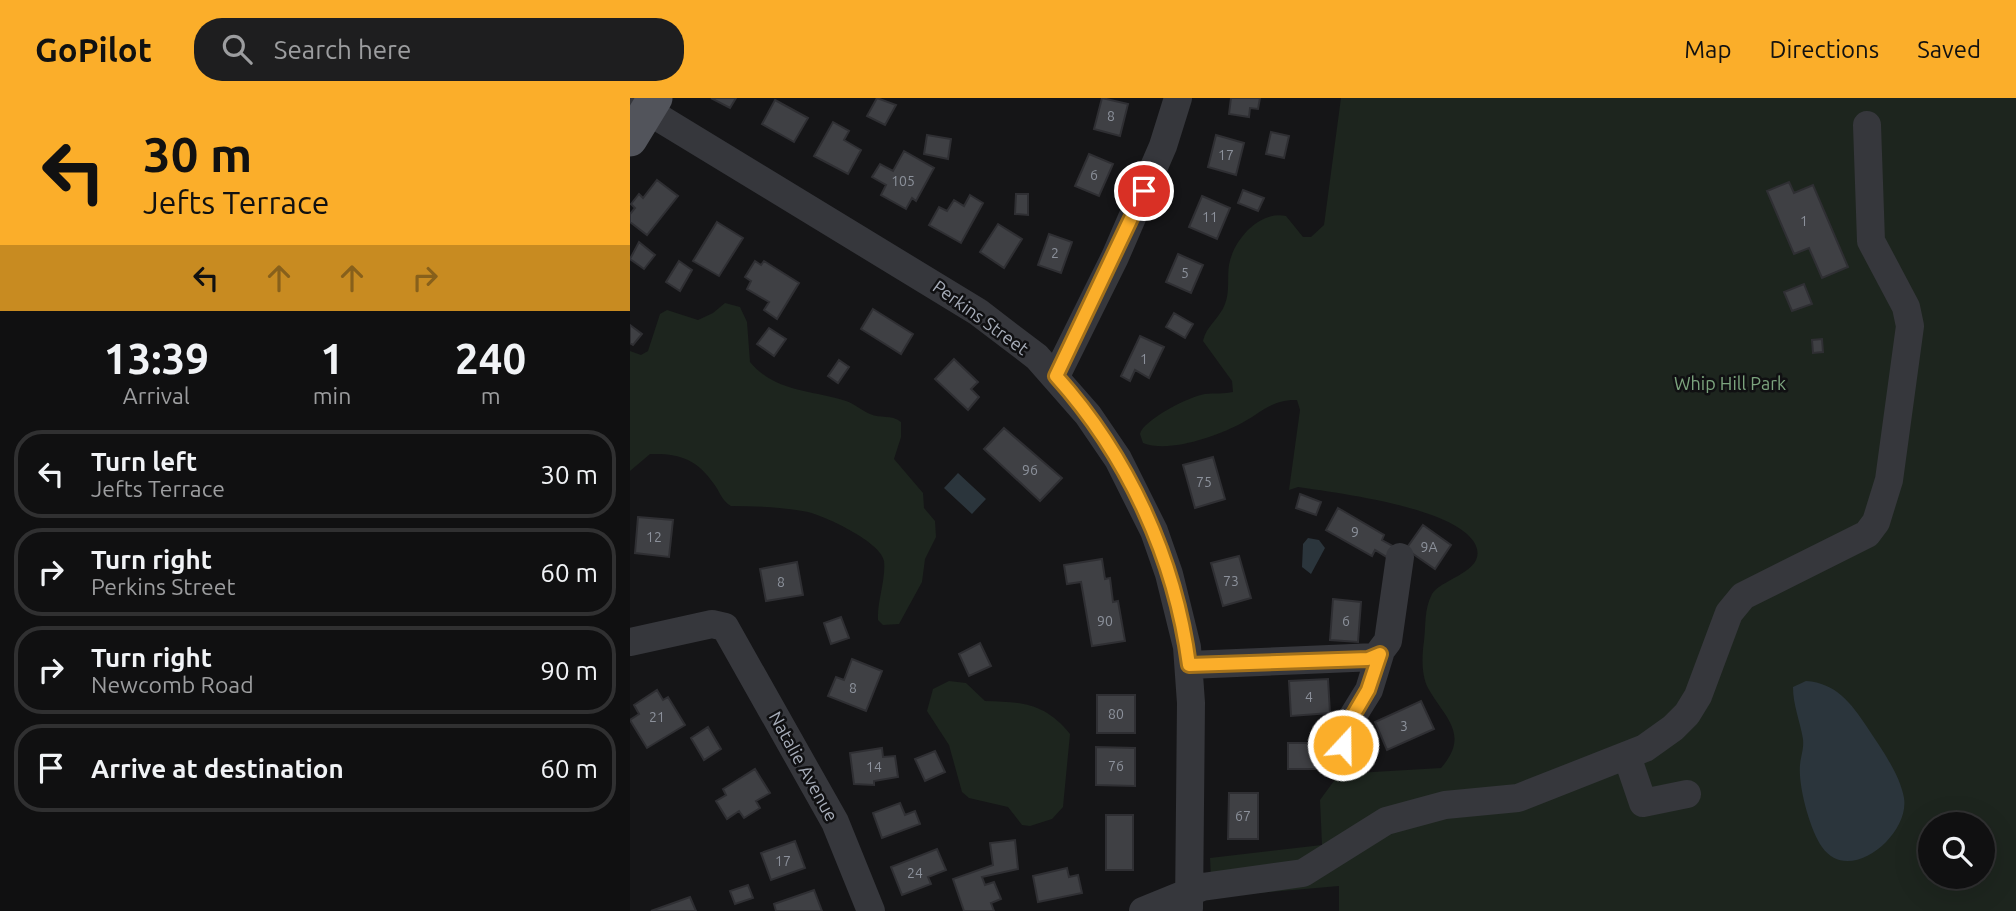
<!DOCTYPE html>
<style>
body{margin:0;font-family:Ubuntu,sans-serif;background:#1e1e1f;color:#f1f3f6;height:100vh;display:flex;flex-direction:column;font-size:26px;white-space:nowrap}
*{box-sizing:border-box;margin:0}
p{font-size:23px;color:#9c9d9f}
.icon{flex:none;width:38px;height:38px;fill:none;stroke:currentColor;stroke-width:2;stroke-linecap:round;stroke-linejoin:round}
.map{position:relative;flex:1;overflow:hidden}
.side{display:flex;flex-direction:column;background:#101011;width:630px}
.side>*{flex:none}
.guide{background:#fbae2a;color:#111;overflow:hidden}
.fabs{position:absolute;left:1288px;top:714px;display:grid;gap:14px}
.fabs a{display:grid;place-items:center;width:77px;height:77px;border-radius:50%;background:#101011;box-shadow:0 7px 28px #0002,0 0 0 2px #303031;font-size:35px}
.pin{position:absolute;display:grid;place-items:center;width:60px;height:60px;color:#fff;margin:-30px;border:4px solid #fff;border-radius:50%;box-shadow:0 2px 7px #0007}
.me{position:absolute;width:77px;margin:-38px;rotate:21deg;stroke-linejoin:round;filter:drop-shadow(0 0 5px #0008)}
.turn{display:flex;align-items:center;gap:24px;height:147px;padding:0 28px;font-size:32px}
.turn .icon{width:91px;height:91px;stroke-width:2.5}
.turn b{display:block;font-size:49px;line-height:60px}
.lanes{display:flex;align-items:center;height:66px;padding:0 28px;background:#0003;justify-content:center;gap:35px;direction:ltr}
.lanes .off{opacity:.35}
.eta{display:flex;justify-content:space-evenly;align-items:center;height:119px;text-align:center}
.eta b{font-size:42px;font-weight:600;line-height:49px}
ul{padding:0;list-style:none}
li{display:flex;align-items:center;gap:21px;height:88px;margin:0 14px 10px;padding:0 14px;border:4px solid #303031;border-radius:28px}
li div{flex:1}
li b{display:block;font-size:26px}
li em{font-style:normal}
header{display:flex;align-items:center;gap:42px;box-sizing:border-box;height:98px;padding:0 35px;background:#fbae2a;color:#111}
header strong{font-size:33px}
nav{display:flex;gap:38px;margin-inline-start:auto;font-size:24px}
.search{width:490px;height:63px;background:#1e1e1f;display:flex;align-items:center;gap:18px;box-sizing:border-box;padding:0 24px;border-radius:28px;color:#9c9d9f;font-size:26px}
main{display:flex;flex:1;min-height:0}
.map>svg:first-child{display:block}
</style>
<header>
<strong>GoPilot</strong>
<div class="search"><svg class="icon" aria-label="search" viewBox="0 0 24 24"><circle cx="10" cy="10" r="6"/><path d="M15 15l6 6"/></svg>Search here</div>
<nav><a>Map</a><a>Directions</a><a>Saved</a></nav>
</header>
<main>
<section class="side">
<div class="guide">
<div class="turn"><svg class="icon" aria-label="left" viewBox="0 0 24 24"><path d="M17 20v-9H6M10 6l-5 5 5 5"/></svg><div><b>30 m</b>Jefts Terrace</div></div>
<div class="lanes"><svg class="icon" aria-label="left" viewBox="0 0 24 24"><path d="M17 20v-9H6M10 6l-5 5 5 5"/></svg><svg class="icon off" aria-label="ahead" viewBox="0 0 24 24"><path d="M12 20V5M6 11l6-6 6 6"/></svg><svg class="icon off" aria-label="ahead" viewBox="0 0 24 24"><path d="M12 20V5M6 11l6-6 6 6"/></svg><svg class="icon off" aria-label="right" viewBox="0 0 24 24"><path d="M7 20v-9h11M14 6l5 5-5 5"/></svg></div>
</div>
<div class="eta">
<div><b>13:39</b><p>Arrival</p></div>
<div><b>1</b><p>min</p></div>
<div><b>240</b><p>m</p></div>
</div>
<ul>
<li><svg class="icon" aria-label="left" viewBox="0 0 24 24"><path d="M17 20v-9H6M10 6l-5 5 5 5"/></svg><div><b>Turn left</b><p>Jefts Terrace</p></div><em>30 m</em></li>
<li><svg class="icon" aria-label="right" viewBox="0 0 24 24"><path d="M7 20v-9h11M14 6l5 5-5 5"/></svg><div><b>Turn right</b><p>Perkins Street</p></div><em>60 m</em></li>
<li><svg class="icon" aria-label="right" viewBox="0 0 24 24"><path d="M7 20v-9h11M14 6l5 5-5 5"/></svg><div><b>Turn right</b><p>Newcomb Road</p></div><em>90 m</em></li>
<li><svg class="icon" aria-label="arrive" viewBox="0 0 24 24"><path d="M6 21V4h12l-3 4 3 4H6"/></svg><div><b>Arrive at destination</b></div><em>60 m</em></li>
</ul>
</section>
<div class="map">
<svg width="1386" height="813" viewBox="0 0 1386 813">
<rect width="100%" height="100%" fill="#151517"/>
<!-- green -->
<path fill="#1d251e" fill-rule="evenodd" d="M711,0H1386V813H709V788L582,799L580,760L692,747L690,702L709,676L811,670C841,636 814,619 798,590C791,577 792,557 794,543C796,527 794,511 802,496C812,480 861,473 844,444C822,409 708,395 668,389L659,392L670,312L667,302C641,301 630,316 608,327C584,339 539,355 513,345L510,336C513,322 560,298 575,296C585,295 594,296 603,294L602,283L573,243C576,228 590,220 595,206C600,194 597,179 599,167C603,143 629,112 656,118L673,139H681L694,127ZM1300,726H1353V779H1300Z
M95,205L110,209L117,224L120,264C145,294 181,292 216,303C225,306 231,312 240,316C251,321 261,316 271,324V339L264,361L293,395L294,410L305,423L306,439L295,461L292,484L269,526L253,527L248,522C247,503 256,482 254,463C251,444 195,418 178,414C153,409 127,408 101,408C92,403 90,394 84,386C67,361 49,355 20,356L0,373V253L11,257L18,253L30,216L37,212L68,222L83,215Z
M319,583L336,585L355,603C392,604 415,605 440,636L433,709L422,721L400,728L392,727L378,709L339,700L332,694L319,647L297,613L303,591Z"/>
<!-- water -->
<path fill="#2b353c" d="M328,375L356,401L342,416L314,390Z
M678,440L689,442L695,450L681,476L672,469L673,446Z
M1176,583C1206,585 1221,605 1237,629C1250,649 1270,676 1274,700C1280,737 1219,788 1192,749C1180,732 1168,688 1170,667C1171,657 1174,651 1173,641C1170,623 1163,607 1163,589Z"/>
<!-- building -->
<path fill="#3f4044" stroke="#2f2f33" stroke-width="2" d="M81,0H106L100,10Z
M247,0L266,7L255,27L237,18Z
M472,0L498,6L490,38L464,31Z
M601,0H630L628,11L620,10L619,19L599,16Z
M145,2L178,20L164,44L132,26Z
M203,24L219,33L214,42L231,52L218,76L184,58Z
M641,34L659,38L654,60L636,56Z
M297,37L321,41L318,61L294,56Z
M586,37L614,45L606,77L578,69Z
M274,53L304,70L286,103L282,100L276,111L251,97L256,87L242,79L250,66L263,73Z
M459,56L483,66L469,98L445,88Z
M27,82L48,98L17,137L0,124V116L5,110L1,106L9,96L13,100Z
M1159,84L1164,95L1183,87L1218,169L1192,180L1179,150L1164,156L1137,93Z
M613,92L634,100L628,113L608,105Z
M386,96H398V117L385,116Z
M340,97L353,105L331,145L299,127L309,109L317,113L324,102L334,108Z
M572,98L600,110L587,141L559,129Z
M87,124L113,140L89,178L63,163Z
M368,126L392,141L374,170L350,154Z
M419,136L442,144L431,175L408,167Z
M9,144L25,157L14,171L0,161Z
M548,156L573,167L561,195L536,184Z
M49,163L62,172L50,193L36,184Z
M125,163L131,167L134,163L169,185L147,221L134,212L139,204L117,191L121,183L115,179Z
M1174,186L1182,206L1162,213L1154,194Z
M243,211L283,236L271,256L231,231Z
M544,215L563,226L555,240L536,229Z
M0,227L12,236L3,247L0,245Z
M139,230L156,241L144,258L127,246Z
M510,238L534,249L519,280L505,272L500,283L491,278Z
M1192,241L1193,254L1183,255L1182,242Z
M324,261L348,284L341,291L349,299L338,312L305,281Z
M209,262L219,269L208,285L198,278Z
M374,330L432,380L410,403L354,351Z
M583,359L595,401L565,410L553,367Z
M670,396L691,404L686,417L666,410Z
M708,410L754,437L752,442L766,450L760,461L745,452L742,458L696,432Z
M8,419L43,422L39,459L5,455Z
M793,427L821,447L805,471L776,451Z
M609,458L621,500L593,508L581,465Z
M472,461L475,481L480,480L483,504L488,503L495,543L462,548L451,484L437,486L434,467Z
M167,464L173,497L136,503L130,471Z
M703,501L731,504L728,544L700,542Z
M211,519L219,540L201,546L194,525Z
M350,545L361,568L339,578L329,556Z
M222,561L252,573L236,613L198,598L206,579L214,582Z
M698,581L700,615L661,618L659,583Z
M27,592L33,602L38,599L55,627L17,650L0,622L9,616L4,607Z
M467,597H505V635H467Z
M791,603L804,631L757,652L745,624Z
M78,629L91,651L74,662L61,640Z
M658,645H690V671H658Z
M466,649L505,650V688L466,687Z
M252,650L253,659L265,658L268,679L244,683V687L224,686L220,655Z
M305,653L315,674L295,683L285,661Z
M125,671L140,695L126,703L130,710L114,720L109,713L97,721L86,703L96,697L93,691Z
M599,695H628V741H598Z
M270,705L275,717L285,713L290,726L252,740L243,715Z
M476,717H503V772H476Z
M385,742L388,771L352,779L355,787L364,784L371,801L361,805L364,813H334L323,781L363,767L360,745Z
M165,743L175,770L141,782L131,755Z
M307,751L316,772L298,779L301,786L272,797L261,769Z
M437,770L439,779L448,777L452,795L408,804L403,778Z
M118,787L123,800L105,806L100,793Z
M184,792L192,813H146L144,806Z
M60,799L66,813H21Z"/>
<g fill="none" stroke-linecap="round" stroke-linejoin="round">
<!-- minor -->
<path stroke="#36373c" stroke-width="28" d="M0,2L348,214L407,259L458,317L488,361L524,433L539,476L557,549L561,605L559,810
M426,278L485,159L533,48L548,0
M0,544L82,526L95,529L205,724L241,813
M559,567L746,559L758,543L770,459
M997,658L1013,705L1057,696
M708,668L718,626L739,592L750,556
M513,813L572,789L673,775L756,723L815,707L888,700L1015,650L1043,630L1057,616L1068,598L1099,515L1113,498L1237,436L1246,424L1259,382L1280,228L1276,209L1241,143L1237,27"/>
<!-- major -->
<path stroke="#52545b" stroke-width="35" d="M0,41L25,0"/>
</g>
<g fill="none" stroke-linecap="round" stroke-linejoin="round">
<defs>
<path id="route" d="M514,93L426,278C498,358 545,460 559,567L738,561L750,556L738,592L718,626L713,647"/>
</defs>
<!-- route casing -->
<use href="#route" stroke="#a3711b" stroke-width="18"/>
<!-- route -->
<use href="#route" stroke="#fbae2a" stroke-width="12"/>
</g>
<g text-anchor="middle" dominant-baseline="central" stroke-width="5" stroke-linejoin="round" paint-order="stroke">
<!-- number labels -->
<g font-size="14" fill="#8c919b">
<text x="481" y="18">8</text>
<text x="596" y="57">17</text>
<text x="464" y="77">6</text>
<text x="273" y="83">105</text>
<text x="580" y="119">11</text>
<text x="1174" y="123">1</text>
<text x="425" y="155">2</text>
<text x="555" y="175">5</text>
<text x="514" y="261">1</text>
<text x="400" y="372">96</text>
<text x="574" y="384">75</text>
<text x="725" y="434">9</text>
<text x="24" y="439">12</text>
<text x="799" y="449">9A</text>
<text x="601" y="483">73</text>
<text x="151" y="484">8</text>
<text x="475" y="523">90</text>
<text x="716" y="523">6</text>
<text x="223" y="590">8</text>
<text x="679" y="599">4</text>
<text x="486" y="616">80</text>
<text x="27" y="619">21</text>
<text x="774" y="628">3</text>
<text x="486" y="668">76</text>
<text x="244" y="669">14</text>
<text x="613" y="718">67</text>
<text x="153" y="763">17</text>
<text x="285" y="775">24</text>
</g>
<!-- street labels -->
<g font-size="18" fill="#a6acb8" stroke="#101012">
<text transform="translate(351 219) rotate(36)">Perkins Street</text>
<text transform="translate(174 668) rotate(61)">Natalie Avenue</text>
</g>
<!-- park labels -->
<g font-size="18" fill="#7ca47e" stroke="#101012">
<text x="1100" y="285">Whip Hill Park</text>
</g>
</g>
</svg>
<div class="fabs">
<a><svg class="icon" aria-label="search" viewBox="0 0 24 24"><circle cx="10" cy="10" r="6"/><path d="M15 15l6 6"/></svg></a>
</div>
<div class="pin" style="left:514px;top:93px;background:#d93025"><svg class="icon" aria-label="arrive" viewBox="0 0 24 24"><path d="M6 21V4h12l-3 4 3 4H6"/></svg></div>
<svg class="me" style="left:713px;top:647px" viewBox="-20 -20 40 40"><circle r="17" fill="#fbae2a" stroke="#fff" stroke-width="3"/><path d="M0-11L8 9 0 5-8 9z" fill="#fff"/></svg>
</div>
</main>
